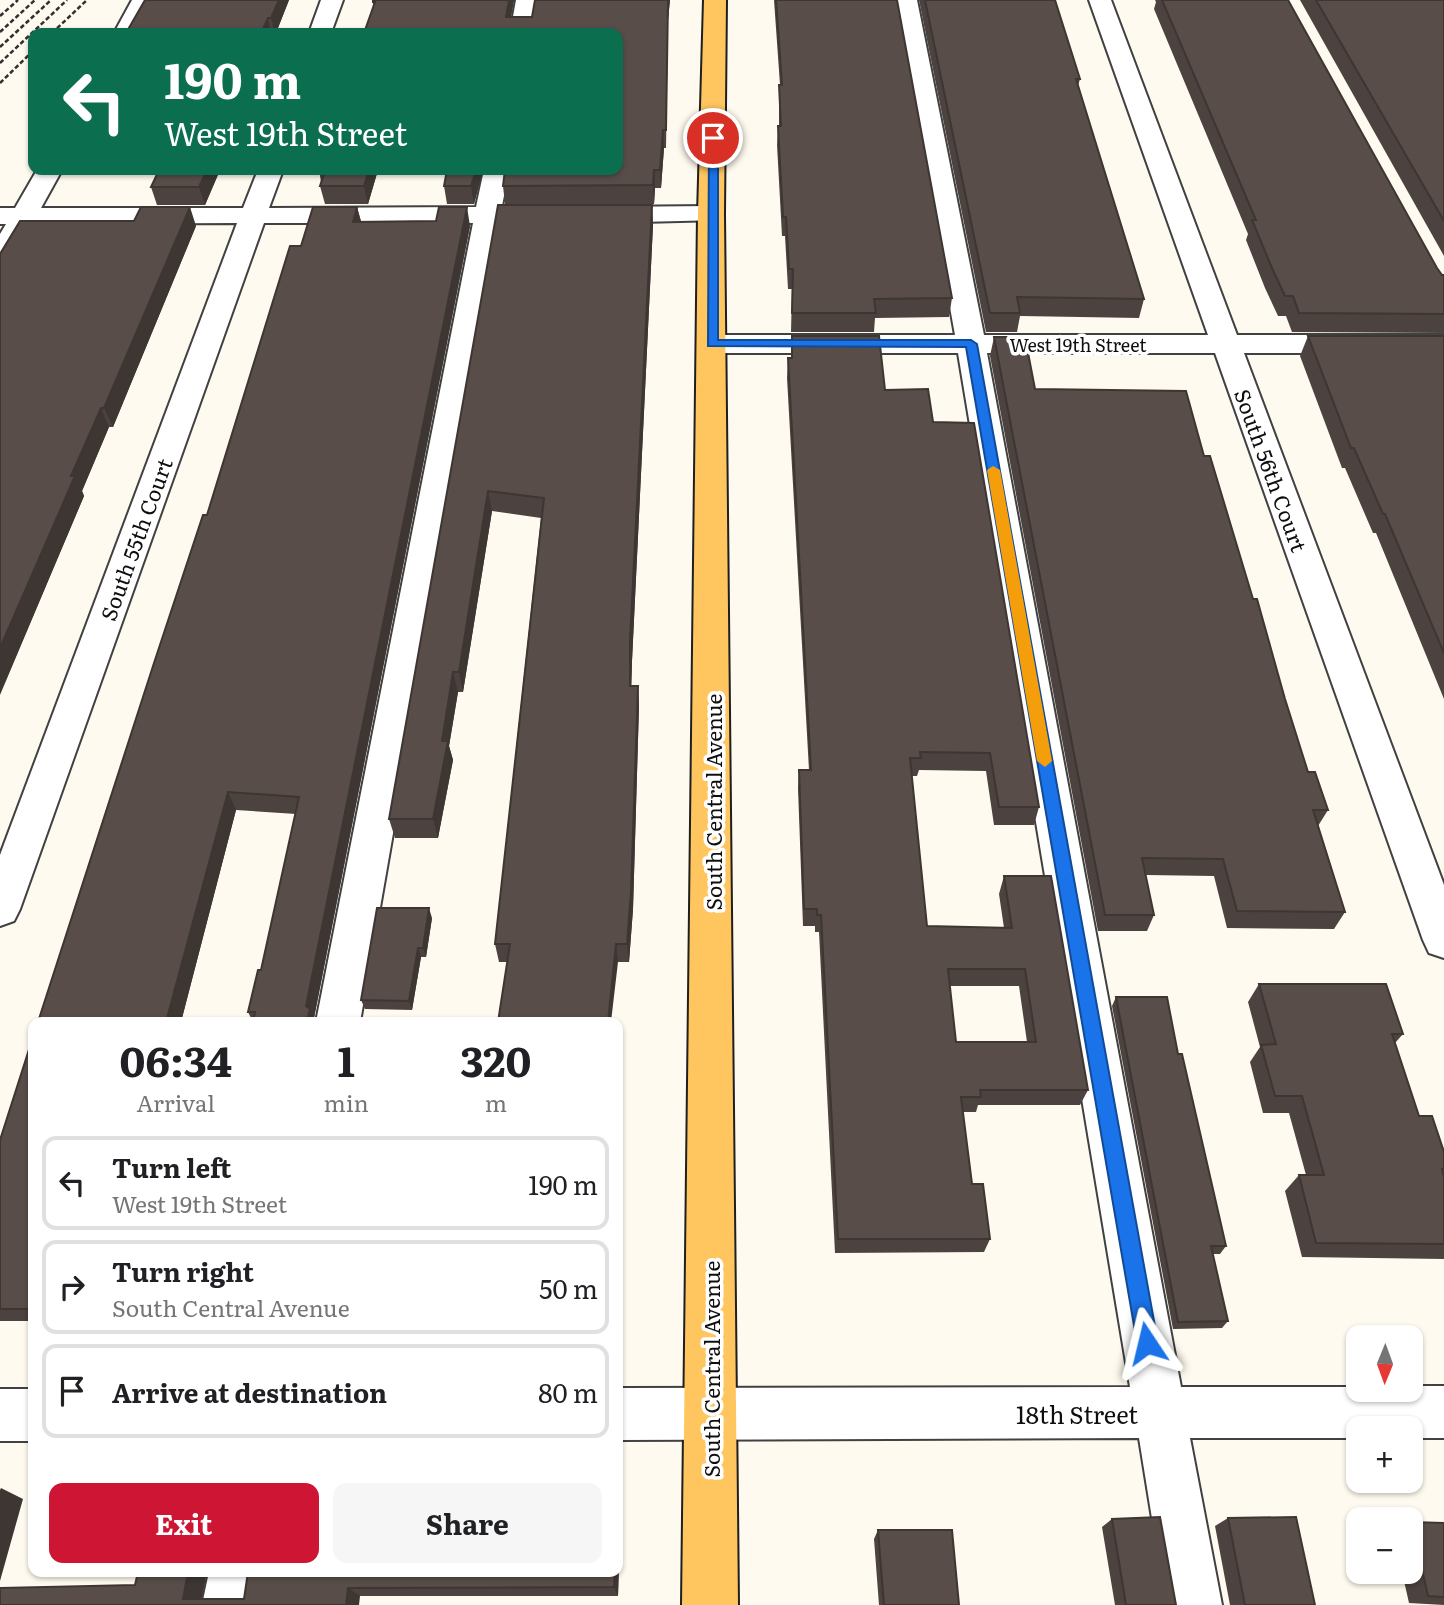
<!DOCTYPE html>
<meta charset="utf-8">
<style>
body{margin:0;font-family:Literata,serif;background:#f6f6f6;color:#202124;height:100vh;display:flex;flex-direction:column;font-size:26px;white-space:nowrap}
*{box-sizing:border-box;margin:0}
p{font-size:23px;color:#757577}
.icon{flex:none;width:38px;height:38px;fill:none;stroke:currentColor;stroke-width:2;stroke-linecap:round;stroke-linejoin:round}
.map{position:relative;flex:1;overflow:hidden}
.side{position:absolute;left:28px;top:1017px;width:595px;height:560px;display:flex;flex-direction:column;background:#fff;border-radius:14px;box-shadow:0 2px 5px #0004}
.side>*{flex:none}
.top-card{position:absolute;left:28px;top:28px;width:595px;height:147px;border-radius:14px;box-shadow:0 2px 5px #0004;background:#0b6e4f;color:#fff;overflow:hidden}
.needle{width:46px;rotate:181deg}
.tools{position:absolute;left:1346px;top:1325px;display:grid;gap:14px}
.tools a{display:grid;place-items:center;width:77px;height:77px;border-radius:14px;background:#fff;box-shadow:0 2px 5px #0004;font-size:35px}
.pin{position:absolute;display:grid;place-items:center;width:60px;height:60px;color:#fff;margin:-30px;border:4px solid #fff;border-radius:50%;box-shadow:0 2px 7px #0007}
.me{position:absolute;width:77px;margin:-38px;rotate:350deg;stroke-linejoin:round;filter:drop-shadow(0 0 5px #0008)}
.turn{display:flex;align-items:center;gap:24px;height:147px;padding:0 21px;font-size:32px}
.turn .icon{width:91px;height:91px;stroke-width:2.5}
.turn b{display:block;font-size:49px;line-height:60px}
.eta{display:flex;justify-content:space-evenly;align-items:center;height:119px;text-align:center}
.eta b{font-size:42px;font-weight:700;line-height:49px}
.cta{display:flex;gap:14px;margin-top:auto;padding:14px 21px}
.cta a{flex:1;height:80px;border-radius:14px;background:#ce1634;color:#fff;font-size:28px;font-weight:700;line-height:80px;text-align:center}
.cta a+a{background:#f6f6f6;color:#202124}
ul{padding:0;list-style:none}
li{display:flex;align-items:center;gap:21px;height:94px;margin:0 14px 10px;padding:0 7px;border:4px solid #e0e0e0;border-radius:14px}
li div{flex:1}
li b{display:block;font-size:26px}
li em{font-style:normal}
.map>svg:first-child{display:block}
</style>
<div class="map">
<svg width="1444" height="1605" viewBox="0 0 1444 1605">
<rect width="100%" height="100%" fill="#fffaef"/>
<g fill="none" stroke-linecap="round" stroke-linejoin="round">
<defs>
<path id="minor" d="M132,0H154L136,33H114Z
M321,0H343L331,33H309Z
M516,0H538L532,33H510Z
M895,0H917L984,335H1208L1089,0H1111L1237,335H1444V353H1244L1444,885V958L1429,953L1423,940L1215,353H987L1181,1387H1358V1390H1410V1386H1444V1438H1410V1428H1358V1438H1190L1222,1605H1166L1139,1438L618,1440V1388L1130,1387L958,353H712L702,350L698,344L702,338L712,335H955Z
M37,170H62L41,208H243L258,170H283L269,208L476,207L484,170H509L501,211L504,215L500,221L360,1022H316L473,223H264L20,909L14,921L0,926V855L237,223L32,224L10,264L0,266V234L6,224H0V208H15Z
M711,206L720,208L724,214L720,220L601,223L592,221L588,215L592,209L601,207Z
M0,1389H33V1441H0Z
M209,1572H263L258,1605H202Z"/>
<path id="major" d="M704,0H726L724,214L738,1605H682L698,214Z"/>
</defs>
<!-- minor casing -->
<use href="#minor" stroke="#414141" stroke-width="4"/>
<!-- major casing -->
<use href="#major" stroke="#1f1f1f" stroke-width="4"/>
<!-- path -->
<path stroke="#303030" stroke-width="2.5" stroke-dasharray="4.5 2.5" stroke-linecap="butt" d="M0,16L18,0
M0,32L35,0
M52,33L87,0
M0,47L51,0
M0,63L67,0
M0,83L33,51"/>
<!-- minor -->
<use href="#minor" fill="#fff" fill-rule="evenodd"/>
<!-- major -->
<use href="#major" fill="#ffc65f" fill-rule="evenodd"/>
</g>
<!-- wall -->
<path fill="#4c423f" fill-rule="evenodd" d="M289,0L276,33H126Z
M514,0L511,17H532L535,0H670L668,19L666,148H664L661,188H655L654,204H505L503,186L618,170L373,6V2Z
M774,0H897L952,298L949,317L875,318L874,332H791L792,289H788L785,236H782L777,145L778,126H779V103L780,85Z
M919,0H1055L1080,79L1078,86L1144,299L1139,318L1020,316L1017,332H986Z
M1155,0H1288L1437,268L1442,275H1444V333L1292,332L1286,316H1278L1265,288L1246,240L1248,234L1154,9L1156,2Z
M1300,0H1444V256Z
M159,170H220L205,205H157L151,187Z
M319,170H378L368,204H325L320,186L321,182Z
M447,170H483L474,204H447L444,186Z
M498,205H652L653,225L632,661L631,686H638L639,706L633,909L629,962H499L495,944L541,518L492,511L463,692H458L449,746L453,760L438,838H395L389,819Z
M357,207L361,221L470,226L314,1018L316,1022H253L248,1012L261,970L296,814L236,810L181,1022H38L207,515L301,246Z
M196,226L113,427H109L82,491L84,496L5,682L0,254Z
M792,336L885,390L933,422L1039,807L1034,825H994L986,771L919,770L917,776H912L927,926L1004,928L999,894L1004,876L1088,1090L1080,1105H978L976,1112H963L972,1184L990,1239L984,1252L835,1253L819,932H815V926H803L798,788L799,770H809L787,378L788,358H791ZM950,986H1019L1027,1042H956Z
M1308,336H1444V699L1376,533H1373L1345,468H1342L1300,356Z
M994,337L1035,389L1204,456L1253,599L1308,772L1328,810L1318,826L1345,912L1334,929L1227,928L1214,876L1146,875L1154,915L1147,931H1098L990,356Z
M432,918L426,957H421L412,1010L365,1009L361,1000Z
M1259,984L1403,1034L1395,1043L1419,1116L1444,1152V1259L1302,1257L1285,1191L1299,1175H1306L1289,1113H1263L1250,1062L1260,1047L1248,1002Z
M1116,997L1178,1054L1226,1246L1220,1254H1213L1228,1321L1222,1328L1173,1329L1112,1006Z
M33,1037V1321H0V1140Z
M618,1490L621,1501L618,1596H360L0,1605L135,1585L207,1572L202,1599H244Z
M1228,1518L1315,1605H1230L1215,1526Z
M1112,1519L1176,1605H1115L1102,1527Z
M1411,1522L1444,1523V1605L1409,1603L1402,1572H1410Z
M878,1530L959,1605H879L874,1539Z"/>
<!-- shaded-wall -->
<path fill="#3e3633" d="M279,0H289L276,33H275L271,18Z
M509,0H514L508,33L506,17Z
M668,0H670L668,19L666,148Z
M268,18L271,33H261Z
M663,130L664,148L661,188L660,170Z
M207,170H220L205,205L199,187Z
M369,170H378L368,204L364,186Z
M476,170H483L474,204L471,186Z
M654,170L655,188L654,204L653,185Z
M652,205L653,225L632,661L631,706L630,686V641Z
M190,207L196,226L113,427L104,408Z
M357,207L362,226L353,222Z
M467,207L470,226L314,1018L316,1022H307L306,1006Z
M101,408L109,427L82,491L84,496L0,695V648L71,476Z
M488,491L492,511L463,692L459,672Z
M453,672L458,692L449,746L453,760L438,838L433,819L442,741Z
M638,686L639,706L633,909L629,962L627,944Z
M228,792L236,810L181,1022H166Z
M429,908L432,918L426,957L423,948Z
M616,944L618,962L611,1022H608Z
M418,948L421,957L412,1010L409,1001Z
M1,1488L23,1499L0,1581V1490Z
M618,1490L621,1501L618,1596L614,1587L615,1572H618Z
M188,1572H207L200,1605L183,1599Z
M348,1588L360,1596L359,1605H346Z"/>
<!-- building -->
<path fill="#584d49" stroke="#3e3633" stroke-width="2" fill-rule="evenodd" d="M145,0H279L271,18H268L261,33H126Z
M373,0H509L506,17H532L535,0H668L666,130H663L660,170H654L653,185L503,186L505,170H618V33H364L375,2H373Z
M776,0H897L952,298L874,299L876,313H792L793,269H789L786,217H783L778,126H781L779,85H782Z
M925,0H1055L1080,79H1076L1144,299L1017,297L1020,313H990Z
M1162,0H1288L1437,268L1442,275H1444V314L1299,313L1293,296H1285L1272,268L1252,220H1256Z
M1316,0H1444V221Z
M159,170H207L199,187H151Z
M319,170H369L364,186H320L325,171H319Z
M447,170H476L471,186H444Z
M498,205H652L630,641V686H638L631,891L627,944H616L608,1022H498L510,944H495L544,498L488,491L459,672H453L442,741H448L433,819H389Z
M141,207H190L104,408H101L71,476H75L0,648V254L20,221H134Z
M313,207H357L353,222L436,221L439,207H467L306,1006L310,1009L307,1022H253L255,1012H248L258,970H261L299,797L228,792L166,1022H38L154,663L203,515H207L290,246H301Z
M792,336H879L885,390L928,389L933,422L974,423L1039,807H999L990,753L920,752L921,758H910L927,926L1012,928L1004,876H1051L1088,1090H980L981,1097H961L972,1184H983L990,1239H838L821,915H817V909H804L799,770H811L788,358H792ZM948,969H1025L1036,1042H956Z
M1308,336H1444V653L1385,514H1383L1354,448H1351Z
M994,337H1025L1035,389L1186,391L1204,456H1210L1253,599H1257L1285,699L1308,772H1315L1328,810H1313L1345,912L1237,911L1223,859L1142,858L1154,915H1105Z
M377,908H429L423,948H418L409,1001L361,1000Z
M1259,984H1386L1403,1034H1392L1419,1116H1432L1444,1152V1169H1442L1444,1177V1244L1316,1243L1299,1175H1324L1302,1096H1275L1261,1045L1276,1044Z
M1116,997H1167L1178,1054H1182L1226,1246H1211L1228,1321L1178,1322Z
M33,1037V1309H0V1140Z
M1160,1517L1176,1605H1126L1112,1519Z
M1296,1517L1315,1605H1245L1228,1518Z
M1411,1522L1444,1523V1597L1428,1596Z
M878,1530H952L959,1605H884Z
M138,1572H188L183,1599H244L248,1572H615L614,1587L348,1588L346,1605H0V1588L135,1585Z"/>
<!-- route -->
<path fill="#1a73e8" stroke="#114b97" stroke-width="2" d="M709,136L718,138V340H971L977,344L1158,1343L1155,1350L1147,1353L1140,1350L1137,1343L966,347L708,346Z"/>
<!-- slow -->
<path fill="#f59e0b" d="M993,466L1000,470L1052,761L1045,767L1037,761L987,470Z"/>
<g text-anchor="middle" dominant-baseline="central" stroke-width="7" stroke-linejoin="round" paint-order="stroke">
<!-- far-street labels -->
<g font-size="18" fill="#0e0e0e" stroke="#fff">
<text x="1078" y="344">West 19th Street</text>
</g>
<!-- street labels -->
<g font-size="21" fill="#0e0e0e" stroke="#fff">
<text transform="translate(1272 470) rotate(70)">South 56th Court</text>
<text transform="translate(135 539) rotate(-70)">South 55th Court</text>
<text transform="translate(712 802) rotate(-90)">South Central Avenue</text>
<text transform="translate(710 1369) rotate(-90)">South Central Avenue</text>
</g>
<!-- near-street labels -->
<g font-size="24" fill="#0e0e0e" stroke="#fff">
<text x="1077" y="1413">18th Street</text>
</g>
</g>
</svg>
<div class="tools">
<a><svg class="needle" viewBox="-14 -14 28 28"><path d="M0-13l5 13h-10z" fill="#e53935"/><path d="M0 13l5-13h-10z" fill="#757577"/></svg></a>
<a>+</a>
<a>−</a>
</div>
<div class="pin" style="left:713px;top:138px;background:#d93025"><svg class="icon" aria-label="arrive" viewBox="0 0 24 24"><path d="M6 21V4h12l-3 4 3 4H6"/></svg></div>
<svg class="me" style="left:1147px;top:1343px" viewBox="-20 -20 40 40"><path d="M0-17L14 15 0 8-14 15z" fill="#1a73e8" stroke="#fff" stroke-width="4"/></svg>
<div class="top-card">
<div class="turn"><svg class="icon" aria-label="left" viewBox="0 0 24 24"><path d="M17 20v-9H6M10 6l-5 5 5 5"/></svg><div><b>190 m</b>West 19th Street</div></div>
</div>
<section class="side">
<div class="eta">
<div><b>06:34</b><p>Arrival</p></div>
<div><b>1</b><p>min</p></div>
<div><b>320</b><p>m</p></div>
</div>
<ul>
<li><svg class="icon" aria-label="left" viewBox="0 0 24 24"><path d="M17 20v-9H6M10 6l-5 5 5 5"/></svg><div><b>Turn left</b><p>West 19th Street</p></div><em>190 m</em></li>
<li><svg class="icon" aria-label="right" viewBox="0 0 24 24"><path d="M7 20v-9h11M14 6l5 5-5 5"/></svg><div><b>Turn right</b><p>South Central Avenue</p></div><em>50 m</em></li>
<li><svg class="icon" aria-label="arrive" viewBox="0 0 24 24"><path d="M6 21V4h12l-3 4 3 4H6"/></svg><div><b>Arrive at destination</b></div><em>80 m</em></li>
</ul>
<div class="cta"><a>Exit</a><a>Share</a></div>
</section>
</div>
